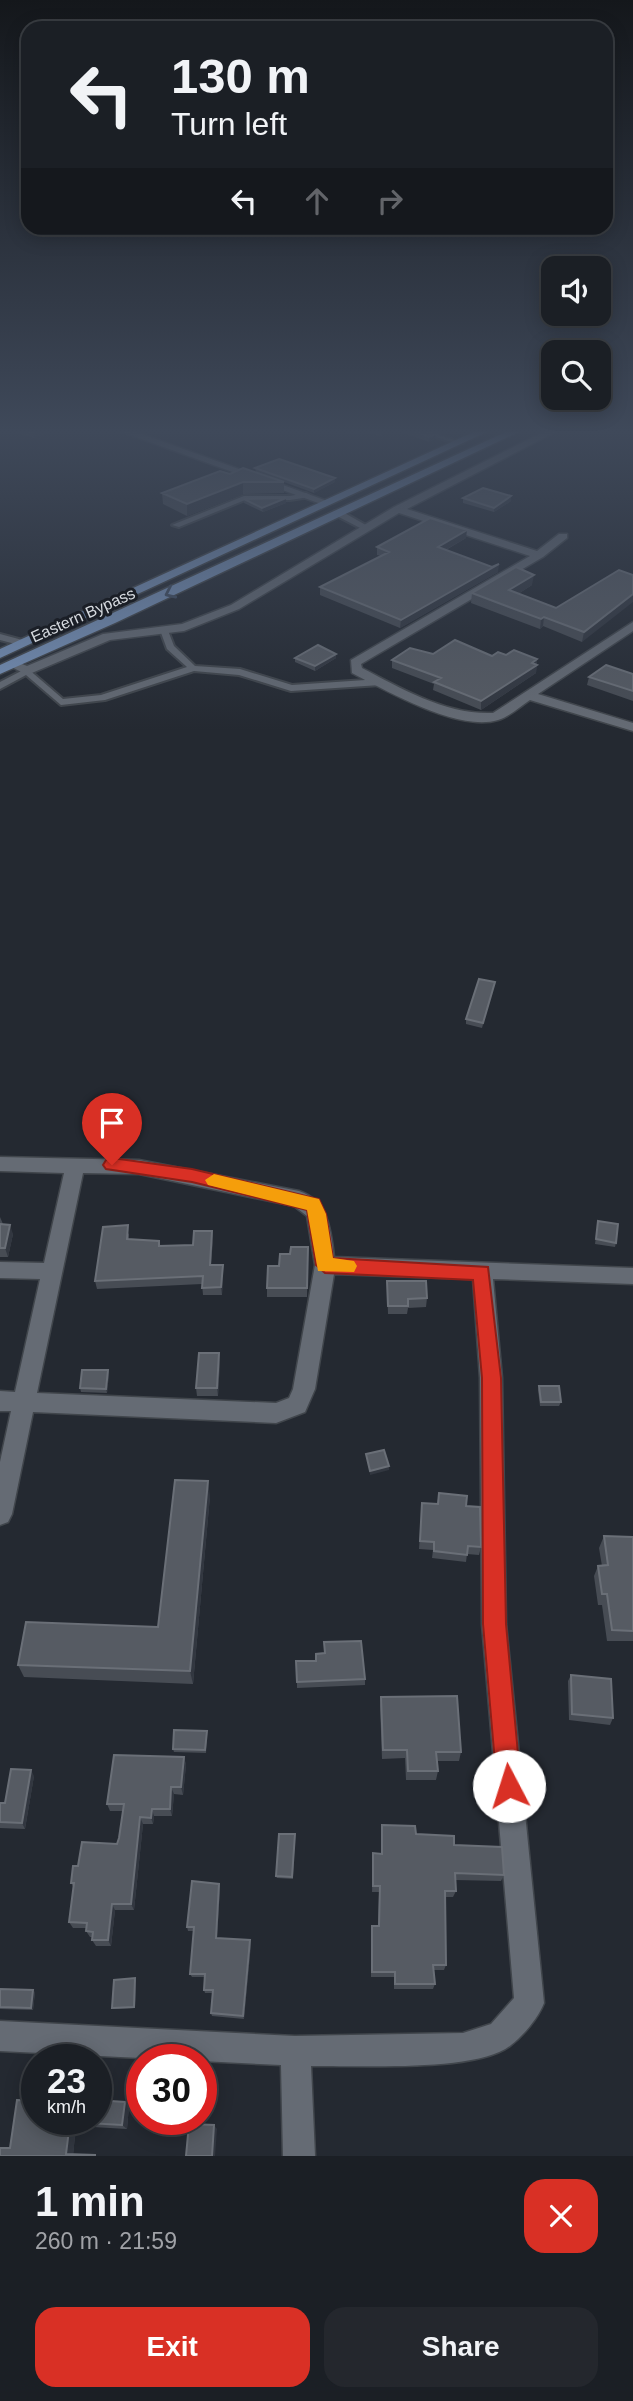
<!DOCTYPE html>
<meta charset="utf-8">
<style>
body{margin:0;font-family:Helvetica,sans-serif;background:#24272d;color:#f1f3f6;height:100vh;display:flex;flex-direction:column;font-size:26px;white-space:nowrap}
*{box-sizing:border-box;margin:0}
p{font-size:23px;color:#a0a2a7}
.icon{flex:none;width:38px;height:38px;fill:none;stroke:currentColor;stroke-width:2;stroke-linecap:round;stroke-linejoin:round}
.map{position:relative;height:2156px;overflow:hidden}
.drawer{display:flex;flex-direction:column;background:#1b1f25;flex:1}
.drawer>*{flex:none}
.banner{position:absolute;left:21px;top:21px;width:592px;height:214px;border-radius:21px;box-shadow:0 4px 18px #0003,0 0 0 2px #393d42;background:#1b1f25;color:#f1f3f6;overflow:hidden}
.controls{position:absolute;left:541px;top:256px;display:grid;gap:14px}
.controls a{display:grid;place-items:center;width:70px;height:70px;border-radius:14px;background:#1b1f25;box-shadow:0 4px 18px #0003,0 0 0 2px #393d42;font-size:35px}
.speed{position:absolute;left:21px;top:2044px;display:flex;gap:14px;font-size:35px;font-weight:700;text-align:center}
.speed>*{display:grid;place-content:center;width:91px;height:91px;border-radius:50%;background:#1b1f25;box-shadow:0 4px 18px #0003,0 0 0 2px #393d42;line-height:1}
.speed small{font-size:18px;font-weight:400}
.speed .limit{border:10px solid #d22;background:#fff;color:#111}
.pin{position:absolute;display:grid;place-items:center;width:60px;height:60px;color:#fff;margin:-72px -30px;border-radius:50% 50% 50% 0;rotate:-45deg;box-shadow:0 0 7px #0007}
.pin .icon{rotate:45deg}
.me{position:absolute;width:77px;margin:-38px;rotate:355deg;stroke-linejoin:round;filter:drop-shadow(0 0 5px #0008)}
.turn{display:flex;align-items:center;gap:24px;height:147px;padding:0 35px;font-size:32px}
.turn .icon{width:91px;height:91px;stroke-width:2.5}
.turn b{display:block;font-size:49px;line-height:60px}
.lanes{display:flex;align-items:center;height:66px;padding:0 35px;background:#0003;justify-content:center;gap:35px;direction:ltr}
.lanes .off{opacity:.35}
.round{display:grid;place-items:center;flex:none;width:74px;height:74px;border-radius:21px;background:#24272d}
.summary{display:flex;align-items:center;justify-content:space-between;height:119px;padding:0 35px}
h1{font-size:42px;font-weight:700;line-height:52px}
.action{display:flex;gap:14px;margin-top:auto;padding:14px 35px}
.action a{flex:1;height:80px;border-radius:21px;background:#d93025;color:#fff;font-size:28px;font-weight:700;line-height:80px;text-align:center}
.action a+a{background:#24272d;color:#f1f3f6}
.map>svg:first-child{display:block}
</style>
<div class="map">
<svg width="633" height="2156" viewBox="0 0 633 2156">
<rect width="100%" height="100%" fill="#242931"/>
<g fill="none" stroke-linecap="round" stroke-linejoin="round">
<defs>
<path id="service" d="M411,429H421L463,443L458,444Z
M306,493L310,495L309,497L290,500H245L179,527L172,525L244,496H290Z
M335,511H341L371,528L364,530L335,515Z
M161,628H167L174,646L195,666L240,669L292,685L380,679L384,682L380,685L291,691L239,675L194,671L105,700L61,705L26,675L0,689V682L27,668L63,699L101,695L187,667L167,649L160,630Z
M0,634L26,641L27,643L23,646L0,640Z"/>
<path id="minor" d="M114,429H128L330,502L321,504Z
M549,429H561L407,509L537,551L559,534H567V538L543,557L361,664L362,668C402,689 447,715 493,713L633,622V631L538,694L633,723V731L530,700C521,706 509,717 498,720C458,732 387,691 352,673L351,660L530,556L399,513L239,609L184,631L110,640L27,675L6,664L12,660L27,666L103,634L182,624L231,605L394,507Z
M0,1157L139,1160L299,1191C328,1201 331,1230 334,1257L633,1268V1284L493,1279L502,1378L506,1624L544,2003C538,2018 524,2035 511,2045C478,2073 356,2065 311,2066L315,2156H283L281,2065L0,2051V2021L295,2036L463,2033L491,2024L514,1998L482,1624L480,1378L473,1279L334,1274L315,1389L305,1412L276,1423L33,1412L12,1514L8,1522L0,1525V1462L11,1411H0V1391L15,1392L40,1279L0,1278V1262L44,1263L64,1173L0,1171ZM83,1173L139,1174L294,1206L307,1216L315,1265L293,1389L289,1398L276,1403L37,1393Z"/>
<path id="primary" d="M480,429H493L0,658V649Z
M512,429H525L115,623L0,674V665Z"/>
</defs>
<!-- service casing -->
<use href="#service" stroke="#41464c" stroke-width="4"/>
<!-- minor casing -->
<use href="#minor" stroke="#41464c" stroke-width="3"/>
<!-- primary casing -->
<use href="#primary" stroke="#41464c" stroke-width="3"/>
<!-- service -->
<use href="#service" fill="#656b74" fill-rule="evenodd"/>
<!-- minor -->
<use href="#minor" fill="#656b74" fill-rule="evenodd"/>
<!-- primary -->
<use href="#primary" fill="#7792b9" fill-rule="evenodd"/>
</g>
<!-- wall -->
<path fill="#474c54" d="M11,429H59L34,438L11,431Z
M341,429H419L435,439L429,442L394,429L381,436L362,431L352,434Z
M429,429H458L446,435Z
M255,468L335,478V482L314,493L284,482V493L243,494L187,516L163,504L162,493L230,474L256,472Z
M463,498L511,501L494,512L463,503Z
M244,499L286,503L263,512L244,503Z
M466,538L446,550L498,572L400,628L320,595V587L381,556L377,555V547Z
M619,570L582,642L543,626L540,629L471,603L472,593L532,585L518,594L556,608Z
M433,654L492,656L537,659L536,673L481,710L433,690L434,684L392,668V660Z
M295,658H336L315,671L295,662Z
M633,674V701L587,685L589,677Z
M495,982L482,1028L466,1024V1019Z
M0,1217L3,1224L13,1234L8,1257H0Z
M598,1221L616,1243L615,1247L595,1244Z
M212,1231L213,1239L211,1265H223V1273L222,1295H203L202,1284L97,1289L95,1281L129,1233V1239L160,1246L193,1245Z
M308,1256L307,1297H267V1288L279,1266Z
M387,1281L427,1298L426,1307L408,1308L407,1314H388Z
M220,1361L218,1396H197L196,1388Z
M108,1370L109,1374L107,1393L81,1392L80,1388Z
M539,1386L561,1402L559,1406H540L538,1390Z
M439,1493L466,1506L481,1547L479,1555L467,1554L466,1562L432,1558L433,1550L419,1549L422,1503L437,1504Z
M210,1496L193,1684L24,1677L18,1665L158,1627Z
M604,1536L633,1537V1641H607L602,1605H598L594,1576L598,1566H602L599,1548Z
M324,1653L365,1679V1685L297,1688V1682Z
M571,1675L613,1718L610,1725L569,1720L568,1681Z
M381,1697L461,1752L459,1761H437L438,1771L436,1780H406L405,1758L382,1759L380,1706Z
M207,1734L206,1753L174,1752L173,1749Z
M184,1757L186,1765L183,1795L174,1794L172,1816H154L153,1824H143L134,1910H115L111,1946H96L92,1940L93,1937H90L86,1931V1928H73L69,1922L74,1888L71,1883L78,1866L117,1844L119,1838L123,1811H110L107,1804Z
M34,1776L25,1829L0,1828V1803H5Z
M382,1825L454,1845L504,1875L501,1881L455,1880L456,1891L453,1897H445L446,1965L444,1970H434L435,1984L433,1989H394V1977H371V1932L372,1926H378L379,1892H372L373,1860V1853L381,1854Z
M295,1834L293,1879L277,1878L276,1876Z
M219,1884L220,1888L217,1938L251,1944L244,2019L212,2016L211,2013L213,1993H205L204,1990L205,1977H192L190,1974L194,1931H188L187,1927Z
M135,1978L136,1980L135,2008L113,2009L112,2008Z
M0,1989L35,1992L33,2010L0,2009Z
M17,2100L129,2106L127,2129L76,2126L73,2155L0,2156L10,2148Z"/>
<!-- shaded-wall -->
<path fill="#323740" d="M44,429H59L34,438L33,433Z
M352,429H362V431L352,434Z
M384,429H394L381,436V431Z
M447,429H458L446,435Z
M436,434L435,439L429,442V437Z
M335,478V482L314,493V489Z
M243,482V494L187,516V504Z
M511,496V501L494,512V508Z
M286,498V503L263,512L262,508Z
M467,530L466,538L438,554V547Z
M499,564L498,572L400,628L401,620Z
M534,575L532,585L508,600L509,590Z
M633,594V602L582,642L584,632Z
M544,617L543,626L540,629L541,619Z
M336,654V658L315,671V666Z
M537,659L536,673L481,710V701Z
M10,1225L13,1234L8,1257L5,1248Z
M212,1231L213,1239L210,1273V1265Z
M223,1265V1273L222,1295L221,1287Z
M219,1353L220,1361L218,1396L217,1388Z
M108,1370L109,1374L107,1393L106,1389Z
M389,1466V1470L370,1475V1471Z
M208,1481L210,1496L193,1684L190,1671Z
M184,1757L186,1765L183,1795L181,1787Z
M31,1770L34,1776L25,1829L22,1823Z
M171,1787L174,1794L172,1816L170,1809Z
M152,1809L154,1816L153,1824L151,1818Z
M140,1817L143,1824L134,1910L131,1904Z
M219,1884L220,1888L217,1941L216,1938Z
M112,1904L115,1910L111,1946L108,1940Z
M250,1940L251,1944L244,2019L243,2016Z
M135,1978L136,1980L135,2008L134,2007Z
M33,1990L35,1992L33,2010L31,2008Z
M125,2102L129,2106L127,2129L122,2125Z
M70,2122L76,2126L73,2156L66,2154Z
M214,2125L217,2129L215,2156H212Z"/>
<!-- building -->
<path fill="#565b63" stroke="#6a6f77" stroke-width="2" d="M22,429H44L33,433Z
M408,429H419L436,434L429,437Z
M279,459L335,478L314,489L255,468Z
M243,468L284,482H243L187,504L162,493L220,471L230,474Z
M483,488L511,496L494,508L463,498Z
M286,498L262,508L244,499Z
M430,518L467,530L438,547L492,567L499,564L401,620L320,587L389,552L377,547Z
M516,567L534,575L509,590L556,608L619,570L633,575V594L584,632L544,617L541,619L472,593Z
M455,640L492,656L498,652L506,655L514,650L537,659L532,663L537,665L481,701L434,682L441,678L392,660L410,648L433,654Z
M318,645L336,654L315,666L295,658Z
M606,665L633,674V691L589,677Z
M479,979L495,982L483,1023L466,1019Z
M598,1221L618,1224L616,1243L596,1239Z
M0,1224L10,1225L5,1248H0Z
M128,1225L127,1239L159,1241V1246L193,1245L194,1231H212L210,1265H223L221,1287L202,1288L203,1276L95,1281L103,1227Z
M291,1247H308L307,1288H267L268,1266H279L280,1254H290Z
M387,1281H426L427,1298L408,1299V1306H388Z
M199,1353H219L217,1388H196Z
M82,1370H108L106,1389L80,1388Z
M539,1386H559L561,1402H541Z
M384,1450L389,1466L370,1471L366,1454Z
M175,1480L208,1481L190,1671L18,1665L26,1622L158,1627Z
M439,1493L467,1496L466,1506L480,1507L481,1547L468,1546L467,1555L434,1551V1542L420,1541L422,1503L438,1504Z
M604,1536L633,1537V1631L612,1630L607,1594H602L598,1566L608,1565Z
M361,1641L365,1679L297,1682L296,1661H316V1654L325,1653L324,1642Z
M571,1675L611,1679L613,1718L572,1714Z
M457,1696L461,1752H436L438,1771H408L407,1750H383L381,1697Z
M174,1730L207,1731L205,1750L173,1749Z
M114,1755L184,1757L181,1787H171L170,1809H152L151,1818L140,1817L131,1904H112L108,1940H92L93,1932L86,1931L87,1923L69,1922L74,1883H71L73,1866H78L82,1842L117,1844L119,1838L124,1804H107Z
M11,1769L31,1770L22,1823L0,1822V1803H5Z
M382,1825L415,1826L416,1834L454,1836V1845L502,1847L504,1875L455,1873L456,1891H445L446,1965H433L435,1984H395V1972H372V1926H379L380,1886H373V1853L382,1854Z
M279,1834H295L292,1877L276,1876Z
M192,1881L219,1884L216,1938L250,1940L243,2016L211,2013L213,1990H204L205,1974H190L194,1927H187Z
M135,1978L134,2007L112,2008L114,1980Z
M0,1989L33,1990L31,2008L0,2007Z
M17,2100L37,2101V2119H96V2100L125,2102L122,2125L70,2122L66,2154L95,2155V2156H0V2148H10Z
M189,2124L214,2125L212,2156H186Z"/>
<!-- one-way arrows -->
<defs><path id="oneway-chevron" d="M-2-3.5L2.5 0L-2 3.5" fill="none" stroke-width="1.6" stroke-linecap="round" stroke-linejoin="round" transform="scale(1.75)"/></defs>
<use stroke="#404d61" href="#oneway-chevron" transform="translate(170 593) rotate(155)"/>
<!-- sky -->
<linearGradient id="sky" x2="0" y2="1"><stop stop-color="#14171b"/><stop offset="0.59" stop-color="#3f495a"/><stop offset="1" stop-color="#3f495a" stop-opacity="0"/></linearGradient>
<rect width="633" height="731" fill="url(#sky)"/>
<!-- route -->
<path fill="#d93025" stroke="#8d1f18" stroke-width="2" d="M112,1158L192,1169L319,1199L326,1214L333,1258L488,1267L501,1378L506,1624L521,1786L518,1795L509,1798L501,1795L497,1786L483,1624L482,1378L473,1280L325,1273L316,1265L307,1210L192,1182L106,1169L103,1165L106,1160Z"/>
<!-- slow -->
<path fill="#f59e0b" d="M214,1174L319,1199L326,1214L333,1258L354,1261L357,1266L354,1272L318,1271L307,1210L208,1185L205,1180Z"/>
<g text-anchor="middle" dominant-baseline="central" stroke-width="6" stroke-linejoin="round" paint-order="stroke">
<!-- far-street labels -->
<g font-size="16" fill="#d6dadf" stroke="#1b1f27">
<text transform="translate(83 615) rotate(-24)">Eastern Bypass</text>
</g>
</g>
</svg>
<div class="controls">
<a><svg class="icon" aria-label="sound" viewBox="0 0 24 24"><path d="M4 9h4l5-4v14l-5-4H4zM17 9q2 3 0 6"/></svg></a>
<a><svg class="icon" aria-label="search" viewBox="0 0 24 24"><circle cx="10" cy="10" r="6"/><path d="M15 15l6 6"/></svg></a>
</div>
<div class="speed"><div>23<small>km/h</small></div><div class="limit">30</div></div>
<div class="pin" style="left:112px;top:1165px;background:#d93025"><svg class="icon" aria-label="arrive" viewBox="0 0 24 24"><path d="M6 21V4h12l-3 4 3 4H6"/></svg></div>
<svg class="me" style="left:509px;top:1786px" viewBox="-20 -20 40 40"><circle r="19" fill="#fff"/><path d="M0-13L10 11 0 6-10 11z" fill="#d93025"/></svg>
<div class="banner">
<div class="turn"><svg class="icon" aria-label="left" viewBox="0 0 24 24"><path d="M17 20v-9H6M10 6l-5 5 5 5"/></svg><div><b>130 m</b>Turn left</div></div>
<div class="lanes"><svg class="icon" aria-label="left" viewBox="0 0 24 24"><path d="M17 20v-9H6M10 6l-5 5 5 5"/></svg><svg class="icon off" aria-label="ahead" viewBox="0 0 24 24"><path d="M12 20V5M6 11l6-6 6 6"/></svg><svg class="icon off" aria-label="right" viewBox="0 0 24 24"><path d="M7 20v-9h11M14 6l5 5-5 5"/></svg></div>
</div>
</div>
<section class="drawer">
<div class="summary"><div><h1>1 min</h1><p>260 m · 21:59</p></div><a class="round" style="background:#d93025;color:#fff"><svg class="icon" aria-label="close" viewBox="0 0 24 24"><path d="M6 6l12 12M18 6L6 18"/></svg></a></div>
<div class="action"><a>Exit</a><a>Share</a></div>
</section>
